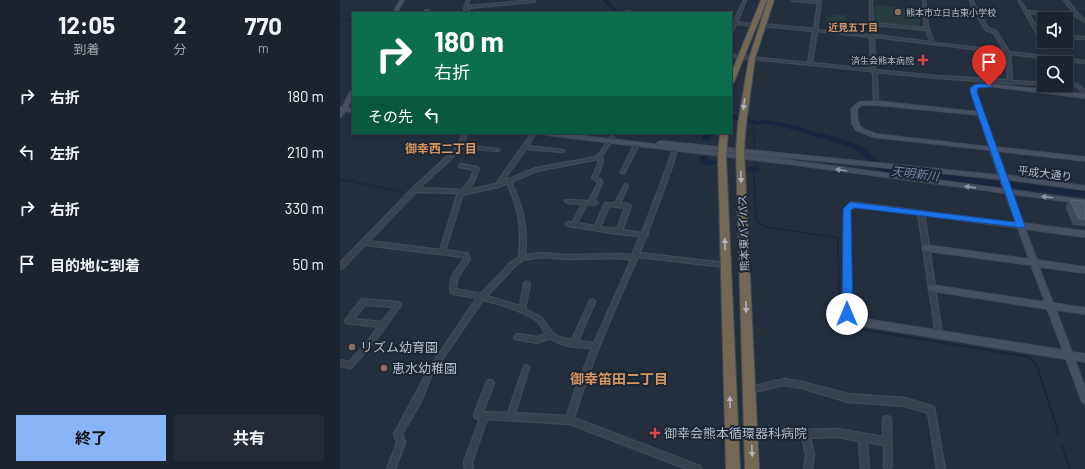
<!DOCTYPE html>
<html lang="ja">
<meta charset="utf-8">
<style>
body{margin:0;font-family:Barlow,"Noto Sans JP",sans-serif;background:#242b36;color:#f1f3f6;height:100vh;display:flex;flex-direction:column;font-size:15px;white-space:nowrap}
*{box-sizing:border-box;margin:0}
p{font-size:13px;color:#a0a4aa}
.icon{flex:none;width:22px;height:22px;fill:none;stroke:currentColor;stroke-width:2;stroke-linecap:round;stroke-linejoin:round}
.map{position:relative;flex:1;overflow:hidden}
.details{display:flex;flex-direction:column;background:#1b232e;width:340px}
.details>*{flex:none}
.banner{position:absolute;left:12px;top:12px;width:380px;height:122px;border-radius:0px;box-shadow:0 2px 6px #0003,0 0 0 1px #39404a;background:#0b6e4f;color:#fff;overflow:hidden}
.fabs{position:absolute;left:697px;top:12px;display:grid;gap:8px}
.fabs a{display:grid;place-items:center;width:36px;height:36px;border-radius:0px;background:#1b232e;box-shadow:0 2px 6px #0003,0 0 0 1px #39404a;font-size:20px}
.pin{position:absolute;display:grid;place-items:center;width:34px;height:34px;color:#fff;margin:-41px -17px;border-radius:50% 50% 50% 0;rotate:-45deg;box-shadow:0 0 4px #0007}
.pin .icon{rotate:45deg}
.me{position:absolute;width:44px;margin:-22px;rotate:0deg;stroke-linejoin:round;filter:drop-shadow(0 0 3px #0008)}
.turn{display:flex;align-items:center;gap:14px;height:84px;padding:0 16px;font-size:18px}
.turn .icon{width:52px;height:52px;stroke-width:2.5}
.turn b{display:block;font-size:28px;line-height:34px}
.then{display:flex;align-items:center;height:38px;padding:0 16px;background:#0003;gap:8px;font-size:15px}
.eta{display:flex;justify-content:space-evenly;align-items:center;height:68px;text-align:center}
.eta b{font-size:24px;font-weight:700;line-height:28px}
.cta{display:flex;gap:8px;margin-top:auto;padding:8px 16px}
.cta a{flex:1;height:46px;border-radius:0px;background:#8ab4f8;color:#111;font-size:16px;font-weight:700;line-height:46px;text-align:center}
.cta a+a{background:#242b36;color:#f1f3f6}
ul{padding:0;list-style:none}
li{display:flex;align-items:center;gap:12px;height:56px;padding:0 16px}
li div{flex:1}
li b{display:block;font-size:15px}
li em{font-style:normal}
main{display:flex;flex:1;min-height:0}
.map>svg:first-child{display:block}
</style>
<main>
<section class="details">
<div class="eta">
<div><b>12:05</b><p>到着</p></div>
<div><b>2</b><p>分</p></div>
<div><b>770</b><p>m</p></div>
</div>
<ul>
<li><svg class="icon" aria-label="right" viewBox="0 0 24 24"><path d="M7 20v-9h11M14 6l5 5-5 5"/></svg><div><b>右折</b></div><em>180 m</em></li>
<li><svg class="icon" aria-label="left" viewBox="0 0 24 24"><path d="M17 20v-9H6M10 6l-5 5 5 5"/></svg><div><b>左折</b></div><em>210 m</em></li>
<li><svg class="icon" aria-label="right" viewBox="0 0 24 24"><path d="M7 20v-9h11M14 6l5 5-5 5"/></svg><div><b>右折</b></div><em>330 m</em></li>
<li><svg class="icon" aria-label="arrive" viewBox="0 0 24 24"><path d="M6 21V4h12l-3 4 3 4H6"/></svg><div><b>目的地に到着</b></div><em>50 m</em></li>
</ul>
<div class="cta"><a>終了</a><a>共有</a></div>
</section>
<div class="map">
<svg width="745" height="469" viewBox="0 0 745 469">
<rect width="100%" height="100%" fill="#242f3e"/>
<!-- green -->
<path fill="#263c3f" d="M535,5L580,9V27L535,23Z
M490,15H506V27L486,26L487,17H490Z"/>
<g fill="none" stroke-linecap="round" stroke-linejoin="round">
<!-- stream-far2 -->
<path stroke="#17263c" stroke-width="1" d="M0,21L13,20
M413,121L416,165L414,177"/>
<!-- stream-far1 -->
<path stroke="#17263c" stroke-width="1.5" d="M414,176L416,218L418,223L427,227L498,238L499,305
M0,179L63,192"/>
<!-- stream -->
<path stroke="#17263c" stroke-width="2" d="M499,304V320L507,327L689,357L697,366L719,435
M722,445L730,469"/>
<!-- river -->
<path fill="#17263c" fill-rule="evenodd" d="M262,0H267L280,13H274Z
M391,114L417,121L426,120L444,123L509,141L523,147L547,168L745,191V197L545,173L542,172L517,151L503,145L443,127L426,124L417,125L391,118Z
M363,133H371L369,141H366L362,139Z
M360,156H366L368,160L376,161L377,163L373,165L362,164L359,158Z
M416,166L419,167L420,169L419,171L410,173L406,170L407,168Z"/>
<defs>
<path id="street" d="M127,0H129L128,6L194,0L195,1L194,2L128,8V9L131,13H127L124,9Z
M404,0H406L397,22L416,25L414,26L396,24L393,31L391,32V27L393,23H391V21H394Z
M452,0L478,1L479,0H481L477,30L530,35V0H532L533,23L585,28L583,0H585L588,27L594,43L665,51L654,33L646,30L632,8L630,0H632L636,8L648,28L656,31L669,52L745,61V63L670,54L672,81L704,83V85L672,83L670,84L668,83L597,78L536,72L537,73L538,103L536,104L534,103L533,73L531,71L391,57V55L468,63L473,31L422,26L420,25L422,24L474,29L478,3L453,1ZM533,25L586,30L591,42L534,35ZM477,31L530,37L531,69L472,63ZM534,37L666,53L668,80L597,76L535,70Z
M678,0H680L687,11L735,15L724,0H727L739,15L745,20V22L737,17L688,13L700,33L704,35V37L697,34Z
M86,10L89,11L88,13H84Z
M287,11L296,13H286V11Z
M726,36L745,37V39L726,38Z
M726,83L737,84L745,90V93L735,86L725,85Z
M708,85H712L715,92L714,93H712Z
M123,133H127L123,145L158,149L160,150L158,151L121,148L116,154L79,188L122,190L130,180L134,170L119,167V166L121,164L137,167L139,169L134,181L128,190L156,184L192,133H196L187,146L223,150L225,151L223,152L186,149L163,181L166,179H169L196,168L256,157L260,153L270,137L272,136L274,137L262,156L263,162L257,177L261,179L262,183L254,201L257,202L258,203L255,205L247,204L237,223L255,226L265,203H275L284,186L286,184L288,186L280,203L288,204L291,206L282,230L302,233L327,167L333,149L335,148H337V149L332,167L307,234L308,235L306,237L299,253L386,263H388L389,265L388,267H386L298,257C274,310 251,362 234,418L357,465L360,466L361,469H347L230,424L147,419L132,462L133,469H125L124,462L140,419L135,418L134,415L147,381L150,380L153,381L154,383L143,412L168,413L184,366L186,365L188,366L189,368L175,413L227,416L235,391L252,348C238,347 221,347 210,338L197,343L175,339L174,337L175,335L177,334L197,337L206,334C203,330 201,324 197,321C186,312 157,303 143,300L92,374L80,403L62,434L65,443L55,469H47L57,443L54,434L74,397L88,370L137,298L113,294L111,293C107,280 117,269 124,259V257L25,245L2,269H0V263L72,189L112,152L118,146ZM258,159L259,162L252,178L257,181L258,183L249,201L226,200L225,201L228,203L242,204L232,223L228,222L225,224L228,226L279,234L300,236L292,255L280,254L227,255L202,253L185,255C188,228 183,207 171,182L197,171ZM167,183C179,208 182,229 179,257L171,262L141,294L116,289C115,277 124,269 130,259L128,253H126L105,250L123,194H126L158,187ZM76,192L118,193L100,250L29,241ZM269,206L285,208L277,229L260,227ZM202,257L227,259L280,258L291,260L254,343L238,341L255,302L254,300L252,299L250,300L232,340L223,338L216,336L211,331L201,317L185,309L190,284L189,282H185L184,284L180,306L147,296L175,266L183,260Z
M295,143H297L299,144L285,172V173H281V172Z
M581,211L584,213L602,335L601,337L599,338L597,337L596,335L578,213Z
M23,299L58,302L60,303L61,305L32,345L12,367L10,368L0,366V360L9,362L28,341L38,327L6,323L5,321L6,319L21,300ZM25,305L53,307L42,322L14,319Z
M444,379L462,382L508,394L565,398L594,407L605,469H597L588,413L565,406L508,402L462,388L444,385L410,393L407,392L406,390L407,388L410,387Z
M547,416L550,417L551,420L552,466L550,469H545L544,466V445L527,442L529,469H521L519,441L498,437L470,438L474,454L472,469H464L466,454L462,438L444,435L441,434L440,431L441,428L444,427L460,430L498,429L543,437V420L544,417Z"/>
<path id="secondary" d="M60,0H64L57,13H53Z
M649,84L745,94V98L649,86L638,87L636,90L655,147L745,157V161L657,151L665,175L745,186V190L666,179L670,190L745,200V204L672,194L683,223L745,231V237L685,229L697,260L745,267V273L699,267L713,303L745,308V314L716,310L732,352L745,354V362L735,360L745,387V404L742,402L726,359L517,325L504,316L503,314L504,209L511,202H513L676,223L665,193L448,164L206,135L203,133H220L448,160L663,189L660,179L320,145L317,143L320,141L658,175L650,150L533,137L516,130L512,124L511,109L519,102L536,101L638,112L631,90L634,85ZM522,105H536L639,115L649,147L536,134C518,127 518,129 517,109ZM514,206L678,228L689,259L586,245L583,246L582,248L583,250L586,251L691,265L705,302L592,285L589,286L588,288L589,290L592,291L707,309L723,350L519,318L511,312L510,210Z
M13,90V97L7,108H13V112L5,111L2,116L0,117V107L2,108L10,92Z"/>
<path id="highway" d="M421,0H427L394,82L391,84V74Z
M428,0H434L415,58L406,124L404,150L419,469H405L396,150L398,124L409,58Z
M380,133H388L386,155L400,469H386L378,155Z"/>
</defs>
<!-- street casing -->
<use href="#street" stroke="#414a57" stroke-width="2.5"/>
<!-- secondary casing -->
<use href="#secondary" stroke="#414a57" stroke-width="2"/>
<!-- highway casing -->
<use href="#highway" stroke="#434c59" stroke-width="2"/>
<!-- street -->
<use href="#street" fill="#38414e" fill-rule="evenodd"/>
<!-- secondary -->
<use href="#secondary" fill="#465061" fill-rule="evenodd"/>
<!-- highway -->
<use href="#highway" fill="#746855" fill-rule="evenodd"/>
</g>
<!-- wall -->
<path fill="#3f4b5c" d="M730,200L745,201V226L733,225L725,206Z"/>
<!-- building -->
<path fill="#4b5868" stroke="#5c6777" d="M730,200L745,201V219H739Z"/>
<!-- one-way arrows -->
<defs><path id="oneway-solid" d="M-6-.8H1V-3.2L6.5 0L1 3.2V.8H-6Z"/></defs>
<g fill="#aeb4bd">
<use href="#oneway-solid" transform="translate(404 104) rotate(97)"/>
<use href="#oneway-solid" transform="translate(401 177) rotate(88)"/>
<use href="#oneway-solid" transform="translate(385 244) rotate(-92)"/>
<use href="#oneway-solid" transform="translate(406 307) rotate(88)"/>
<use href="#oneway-solid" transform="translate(390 402) rotate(-92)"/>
<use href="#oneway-solid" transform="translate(412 451) rotate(88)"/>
</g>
<g fill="#8e96a5">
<use href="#oneway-solid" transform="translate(501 170) rotate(-171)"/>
<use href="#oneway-solid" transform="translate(630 187) rotate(-172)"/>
<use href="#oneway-solid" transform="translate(707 197) rotate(-173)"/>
</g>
<!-- route -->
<path fill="#1a73e8" stroke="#114b97" d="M649,84L653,86L652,87L638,88L637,92L685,226L684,228L515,208L511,210L513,314L511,317H504L502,314L503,209L510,202L675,222L630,92V88L636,84Z"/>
<!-- markers -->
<g fill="#8d6e63" stroke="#1d2633" stroke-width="1.5">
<circle cx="558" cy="12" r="4"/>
<circle cx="12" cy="347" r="4"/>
<circle cx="44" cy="368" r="4"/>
</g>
<g fill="#e0444e" stroke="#1d2633" stroke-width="1.5">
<path d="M581 54h4v4h4v4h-4v4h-4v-4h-4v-4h4z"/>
<path d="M313 427h4v4h4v4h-4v4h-4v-4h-4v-4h4z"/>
</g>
<g text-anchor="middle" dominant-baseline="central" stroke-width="4" stroke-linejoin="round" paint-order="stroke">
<!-- far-poi labels -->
<g font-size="9" fill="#b4bcc9" stroke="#1d2633" text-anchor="start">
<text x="566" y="12">熊本市立日吉東小学校</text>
<text x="574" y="60" text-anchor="end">済生会熊本病院</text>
</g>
<!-- far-neighbourhood labels -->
<g font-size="10" font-weight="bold" fill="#d59563" stroke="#1d2633">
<text x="513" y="27">近見五丁目</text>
</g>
<!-- street labels -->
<g font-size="11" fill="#b4bcc9" stroke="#1d2633">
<text transform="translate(705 173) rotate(7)">平成大通り</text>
<text transform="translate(403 233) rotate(-92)">熊本東バイパス</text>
</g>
<!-- neighbourhood labels -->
<g font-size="12" font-weight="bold" fill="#d59563" stroke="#1d2633">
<text x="101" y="148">御幸西二丁目</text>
</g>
<!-- water labels -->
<g font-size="12" font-style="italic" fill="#6d86a8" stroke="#1d2633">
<text transform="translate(575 173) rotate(7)">天明新川</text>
</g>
<!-- near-poi labels -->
<g font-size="13" fill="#b4bcc9" stroke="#1d2633" text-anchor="start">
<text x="20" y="347">リズム幼育園</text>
<text x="52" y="368">恵水幼稚園</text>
<text x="324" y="433">御幸会熊本循環器科病院</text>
</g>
<!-- near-neighbourhood labels -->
<g font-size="14" font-weight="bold" fill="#d59563" stroke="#1d2633">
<text x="279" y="378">御幸笛田二丁目</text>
</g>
</g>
</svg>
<div class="fabs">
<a><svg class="icon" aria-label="sound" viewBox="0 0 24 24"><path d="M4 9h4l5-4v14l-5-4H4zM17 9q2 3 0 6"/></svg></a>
<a><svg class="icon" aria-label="search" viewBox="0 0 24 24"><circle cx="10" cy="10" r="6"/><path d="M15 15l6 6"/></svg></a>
</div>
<div class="pin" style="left:649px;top:86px;background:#d93025"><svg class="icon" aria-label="arrive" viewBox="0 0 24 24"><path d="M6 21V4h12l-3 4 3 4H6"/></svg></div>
<svg class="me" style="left:507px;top:314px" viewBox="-20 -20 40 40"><circle r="19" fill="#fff"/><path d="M0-13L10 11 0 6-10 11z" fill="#1a73e8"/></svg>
<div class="banner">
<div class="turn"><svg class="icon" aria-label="right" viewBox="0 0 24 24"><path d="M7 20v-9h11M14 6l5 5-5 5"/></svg><div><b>180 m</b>右折</div></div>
<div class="then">その先<svg class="icon" aria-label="left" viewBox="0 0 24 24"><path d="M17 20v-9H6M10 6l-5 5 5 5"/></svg></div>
</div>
</div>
</main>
